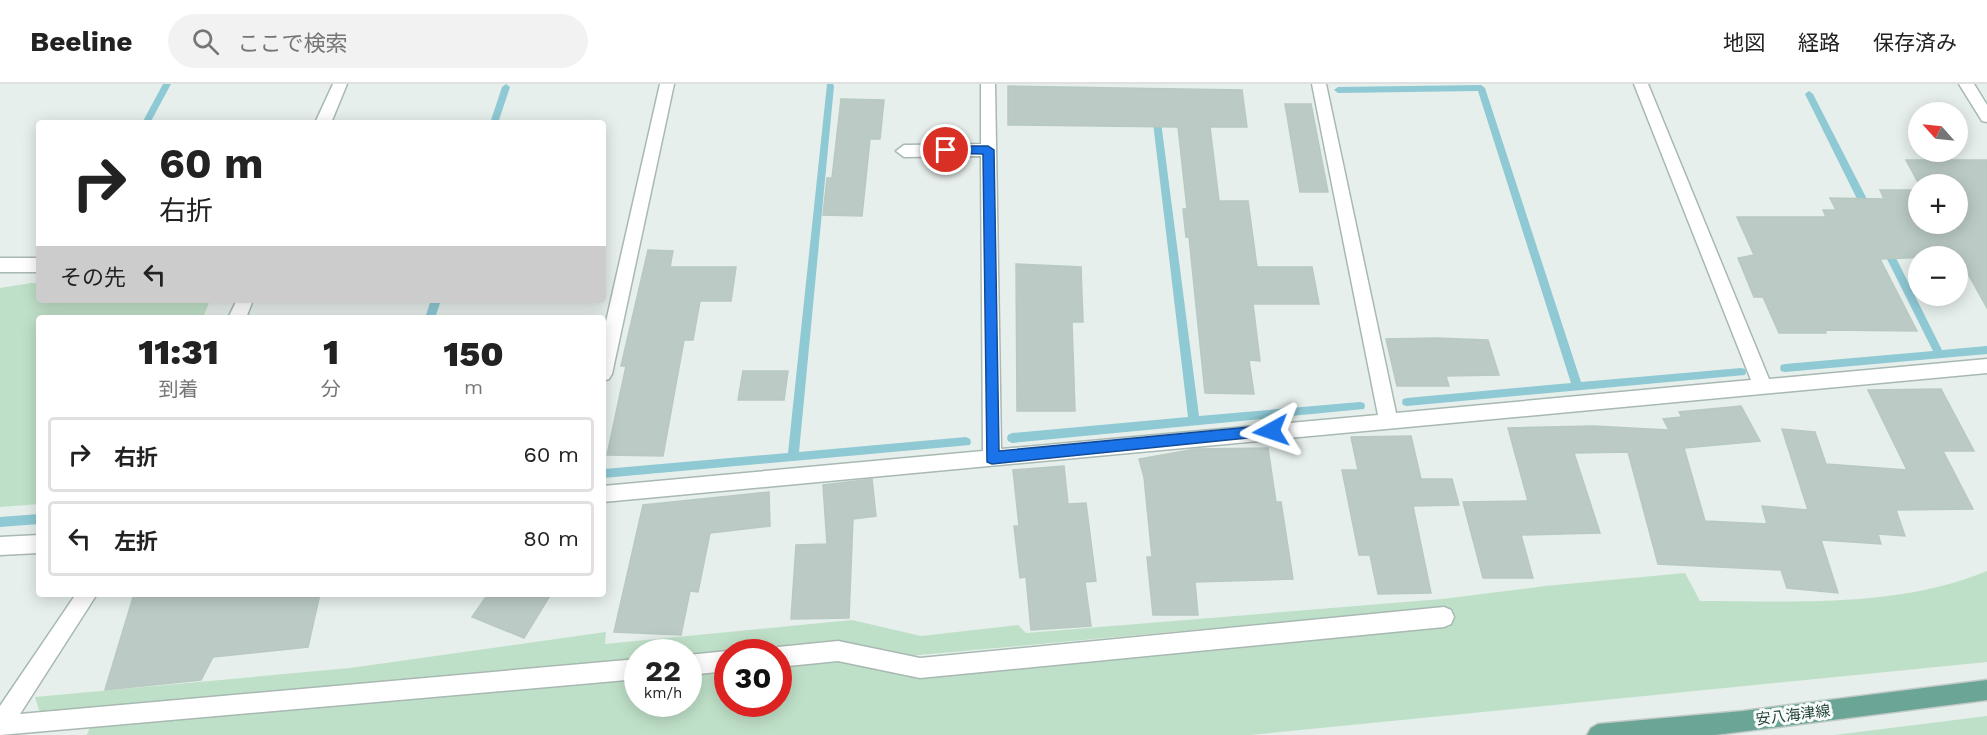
<!DOCTYPE html>
<html lang="ja">
<meta charset="utf-8">
<style>
body{margin:0;font-family:"Work Sans","Noto Sans JP",sans-serif;background:#f2f2f2;color:#222;height:100vh;display:flex;flex-direction:column;font-size:22px;white-space:nowrap}
*{box-sizing:border-box;margin:0}
p{font-size:20px;color:#767676}
.icon{flex:none;width:33px;height:33px;fill:none;stroke:currentColor;stroke-width:2;stroke-linecap:round;stroke-linejoin:round}
.map{position:relative;flex:1;overflow:hidden}
.panel{position:absolute;left:36px;top:231px;width:570px;height:282px;display:flex;flex-direction:column;background:#fff;border-radius:6px;box-shadow:0 3px 15px #0003}
.panel>*{flex:none}
.top-card{position:absolute;left:36px;top:36px;width:570px;height:183px;border-radius:6px;box-shadow:0 3px 15px #0003;background:#fff;color:#222;overflow:hidden}
.needle{width:39px;rotate:297deg}
.tools{position:absolute;left:1908px;top:18px;display:grid;gap:12px}
.tools a{display:grid;place-items:center;width:60px;height:60px;border-radius:50%;background:#fff;box-shadow:0 3px 15px #0003;font-size:30px}
.speed{position:absolute;left:624px;top:555px;display:flex;gap:12px;font-size:30px;font-weight:700;text-align:center}
.speed>*{display:grid;place-content:center;width:78px;height:78px;border-radius:50%;background:#fff;box-shadow:0 3px 15px #0003;line-height:1}
.speed small{font-size:15px;font-weight:400}
.speed .limit{border:9px solid #d22;background:#fff;color:#111}
.pin{position:absolute;display:grid;place-items:center;width:51px;height:51px;color:#fff;margin:-26px;border:3px solid #fff;border-radius:50%;box-shadow:0 2px 6px #0007}
.me{position:absolute;width:66px;margin:-33px;rotate:265deg;stroke-linejoin:round;filter:drop-shadow(0 0 4px #0008)}
.turn{display:flex;align-items:center;gap:21px;height:126px;padding:0 24px;font-size:27px}
.turn .icon{width:78px;height:78px;stroke-width:2.5}
.turn b{display:block;font-size:42px;line-height:51px}
.then{display:flex;align-items:center;height:57px;padding:0 24px;background:#0003;gap:12px;font-size:22px}
.eta{display:flex;justify-content:space-evenly;align-items:center;height:102px;text-align:center}
.eta b{font-size:36px;font-weight:800;line-height:42px}
ul{padding:0;list-style:none}
li{display:flex;align-items:center;gap:18px;height:75px;margin:0 12px 9px;padding:0 12px;border:3px solid #e0e0e0;border-radius:6px}
li div{flex:1}
li b{display:block;font-size:22px}
li em{font-style:normal}
header{display:flex;align-items:center;gap:36px;box-sizing:border-box;height:84px;padding:0 30px;background:#fff;border-bottom:2px solid #e0e0e0}
header strong{font-size:28px}
nav{display:flex;gap:33px;margin-inline-start:auto;font-size:21px}
.search{width:420px;height:54px;background:#f2f2f2;display:flex;align-items:center;gap:15px;box-sizing:border-box;padding:0 21px;border-radius:33px;color:#767676;font-size:22px}
.map>svg:first-child{display:block}
</style>
<header>
<strong>Beeline</strong>
<div class="search"><svg class="icon" aria-label="search" viewBox="0 0 24 24"><circle cx="10" cy="10" r="6"/><path d="M15 15l6 6"/></svg>ここで検索</div>
<nav><a>地図</a><a>経路</a><a>保存済み</a></nav>
</header>
<div class="map">
<svg width="1987" height="651" viewBox="0 0 1987 651">
<rect width="100%" height="100%" fill="#e6efeb"/>
<!-- green -->
<path fill="#bfe0c8" d="M31,199H39V216H210L203,234H39V420L0,423V204Z
M1987,487V578L1251,651H87L90,643L637,594L638,620H688L689,590L727,586L728,620H778L779,582L841,576L915,593L1450,543L1444,523L909,572L838,557L689,570L638,568L637,575L40,629L35,613L350,584L606,548L605,560L852,536L921,552L1018,541L1026,549L1442,515L1545,502L1685,489L1700,517C1795,517 1898,524 1987,487Z
M1987,632V651H1834Z"/>
<g fill="none" stroke-linecap="round" stroke-linejoin="round">
<!-- stream -->
<path fill="#8ec9d4" fill-rule="evenodd" d="M163,0H171L150,39H142Z
M506,0L510,3L498,39H490L502,3Z
M827,0H833L834,2L799,368L966,353L970,355L971,358L970,361L603,394L604,385L788,369Z
M1481,1L1485,4L1581,298L1741,284L1745,285L1746,288L1745,291L1407,322L1403,321L1402,318L1403,315L1407,314L1571,299L1478,7L1338,9L1334,6L1338,3Z
M1809,7L1813,10L1872,125L1870,128H1864L1862,125L1805,10Z
M1156,27L1160,30L1199,332L1360,318L1364,319L1365,322L1364,325L1012,359L1008,357L1007,354L1008,351L1012,349L1188,333L1152,30Z
M1886,159L1889,160L1942,266L1987,262V270L1785,288L1781,287L1780,284L1781,281L1785,280L1933,267L1881,163Z
M431,216H441L435,234H425Z
M39,430V440L0,443V433Z"/>
</g>
<!-- building -->
<path fill="#bbcac4" stroke="#b8c9c2" stroke-width="1.5" d="M1008,2L1242,6L1247,43H1210L1219,117H1248L1257,183H1312L1319,220H1253L1260,277L1249,276L1254,310L1205,309L1189,153H1186L1183,125H1187L1178,43L1008,41Z
M841,15L884,16L880,55H870L862,132L823,131L827,94H832Z
M1285,20H1311L1328,108H1300Z
M1906,76H1987V224L1958,172L1880,175L1917,247L1825,246L1826,249H1779L1763,213H1754L1738,174L1754,171L1737,133H1826L1823,126H1836L1830,114L1884,115L1880,106H1918V140H1958V100H1919Z
M648,166L673,167L670,183H736L731,217H700L693,256H684L663,372L607,371L626,282H621Z
M1016,180L1081,183L1083,238H1072L1075,327H1017Z
M1436,254L1488,256L1499,291L1446,292L1449,302H1397L1386,255Z
M743,287H788L784,316H738Z
M1941,305L1974,367H1943L1973,425L1896,426L1905,452L1878,450L1881,460L1821,456L1838,509L1787,504L1781,486L1658,480L1628,368L1574,369L1600,449L1521,451L1533,494H1483L1463,418L1528,417L1508,344L1593,342L1669,346L1663,335L1682,333L1679,328L1741,322L1760,357L1684,364L1705,437L1767,440L1762,422L1808,426L1782,345L1815,348L1826,380L1907,386L1868,306Z
M1411,352L1421,395H1452L1459,421L1413,422L1431,509L1378,510L1370,471H1359L1342,386H1358L1351,353Z
M1268,364L1276,418H1281L1293,495L1195,498L1198,531H1153L1147,473H1152L1144,393L1139,375L1196,365Z
M1064,382L1068,420L1086,419L1096,497L1085,498L1091,542L1031,546L1026,493L1020,494L1014,442H1019L1013,386Z
M872,395L876,432L853,435L849,534L791,535L796,461L827,460L823,401Z
M769,408L770,442L710,449L698,508L690,507L681,551L614,548L643,421Z
M134,510H320L308,563L213,573L201,596L105,606Z
M488,510H551L524,554L472,533Z"/>
<g fill="none" stroke-linecap="round" stroke-linejoin="round">
<defs>
<path id="minor" d="M333,0H347L331,39H315Z
M660,0H674L612,290L609,295L603,297V251Z
M981,0H995L1001,365L1378,331L1312,0H1326L1396,329L1751,296L1634,0H1648L1769,295L1987,275V289L603,418V402L983,367L981,72L904,73L896,67L904,61L981,60Z
M1959,0H1974L1987,21V38L1982,37Z
M0,174H39V188H0Z
M237,216H253L246,234H228Z
M39,451V469L0,471V453Z
M76,510H97L20,630L638,575V595L0,651V622Z
M1444,523L1451,526L1454,533L1451,540L1444,543L920,594L838,577L778,583V568H770L778,563L838,557L920,574Z
M728,567L732,568H728V587L688,591V571Z"/>
<path id="major" d="M1987,596V616L1715,651H1587L1591,644L1598,640L1743,627Z"/>
</defs>
<!-- minor casing -->
<use href="#minor" stroke="#a8b8b2" stroke-width="3"/>
<!-- major casing -->
<use href="#major" stroke="#c2cac8" stroke-width="3"/>
<!-- minor -->
<use href="#minor" fill="#fff" fill-rule="evenodd"/>
<!-- major -->
<use href="#major" fill="#6aa596" fill-rule="evenodd"/>
</g>
<!-- route -->
<path fill="#1a73e8" stroke="#114b97" stroke-width="1.5" d="M946,62H988L994,66L999,367L1271,341L1278,347L1276,351L992,380L987,378L983,70L942,69L940,66Z"/>
<g text-anchor="middle" dominant-baseline="central" stroke-width="6" stroke-linejoin="round" paint-order="stroke">
<!-- street labels -->
<g font-size="15" fill="#24423a" stroke="#f7fbf9">
<text transform="translate(1793 631) rotate(-7)">安八海津線</text>
</g>
</g>
</svg>
<div class="tools">
<a><svg class="needle" viewBox="-14 -14 28 28"><path d="M0-13l5 13h-10z" fill="#e53935"/><path d="M0 13l5-13h-10z" fill="#767676"/></svg></a>
<a>+</a>
<a>−</a>
</div>
<div class="speed"><div>22<small>km/h</small></div><div class="limit">30</div></div>
<div class="pin" style="left:946px;top:66px;background:#d93025"><svg class="icon" aria-label="arrive" viewBox="0 0 24 24"><path d="M6 21V4h12l-3 4 3 4H6"/></svg></div>
<svg class="me" style="left:1271px;top:347px" viewBox="-20 -20 40 40"><path d="M0-17L14 15 0 8-14 15z" fill="#1a73e8" stroke="#fff" stroke-width="4"/></svg>
<div class="top-card">
<div class="turn"><svg class="icon" aria-label="right" viewBox="0 0 24 24"><path d="M7 20v-9h11M14 6l5 5-5 5"/></svg><div><b>60 m</b>右折</div></div>
<div class="then">その先<svg class="icon" aria-label="left" viewBox="0 0 24 24"><path d="M17 20v-9H6M10 6l-5 5 5 5"/></svg></div>
</div>
<section class="panel">
<div class="eta">
<div><b>11:31</b><p>到着</p></div>
<div><b>1</b><p>分</p></div>
<div><b>150</b><p>m</p></div>
</div>
<ul>
<li><svg class="icon" aria-label="right" viewBox="0 0 24 24"><path d="M7 20v-9h11M14 6l5 5-5 5"/></svg><div><b>右折</b></div><em>60 m</em></li>
<li><svg class="icon" aria-label="left" viewBox="0 0 24 24"><path d="M17 20v-9H6M10 6l-5 5 5 5"/></svg><div><b>左折</b></div><em>80 m</em></li>
</ul>
</section>
</div>
